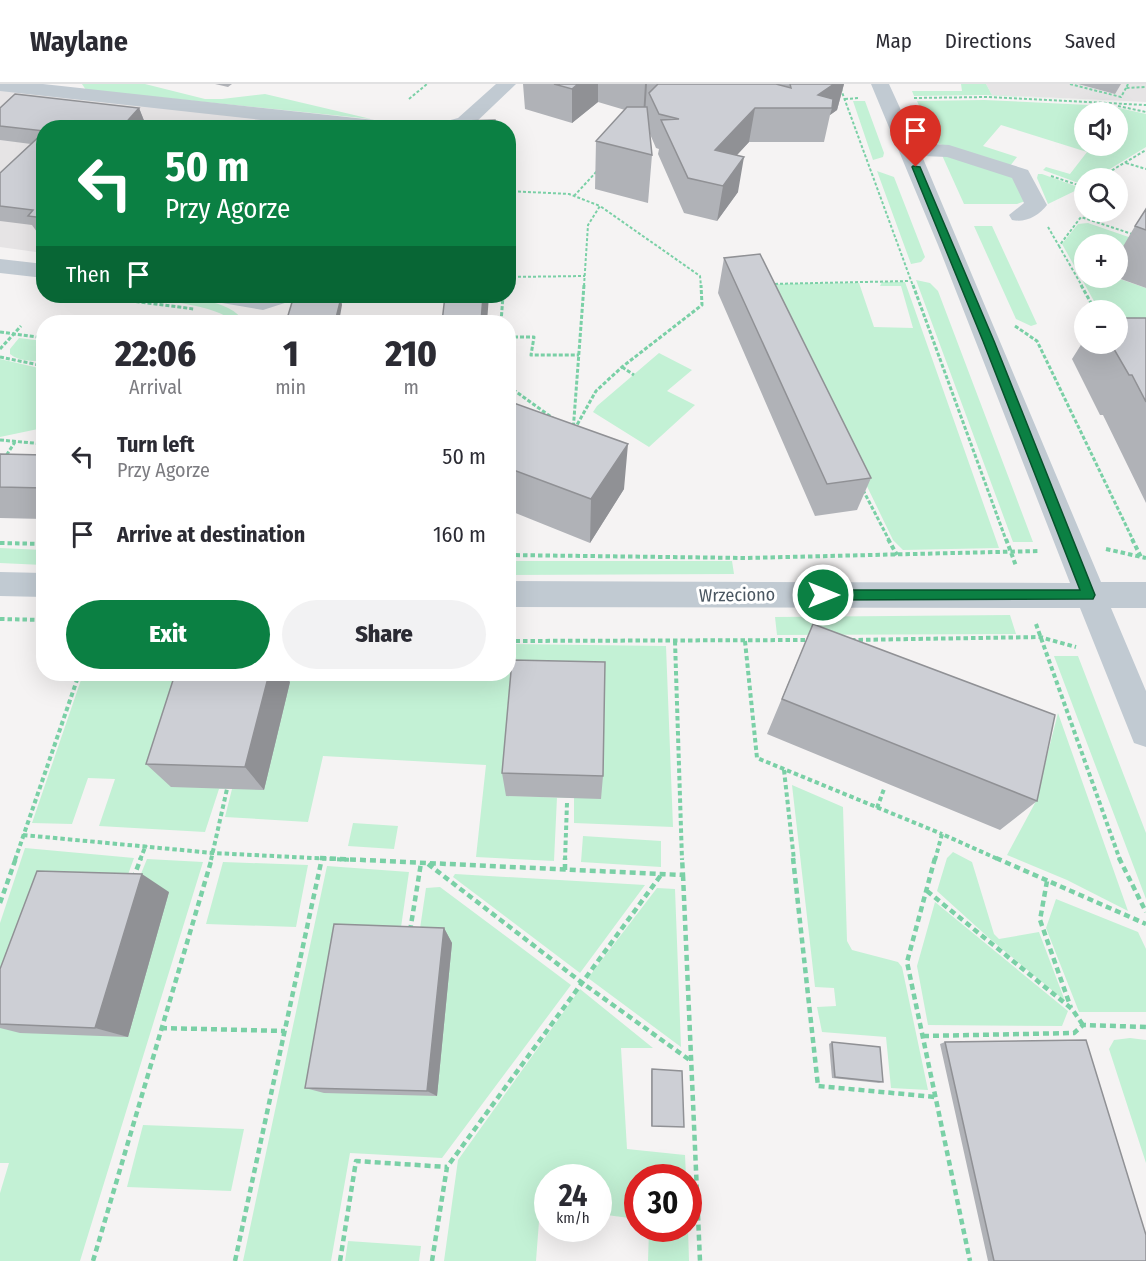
<!DOCTYPE html>
<meta charset="utf-8">
<style>
body{margin:0;font-family:"Fira Sans Condensed",sans-serif;background:#f2f2f3;color:#2b2b33;height:100vh;display:flex;flex-direction:column;font-size:22px;white-space:nowrap}
*{box-sizing:border-box;margin:0}
p{font-size:20px;color:#7c7c81}
.icon{flex:none;width:33px;height:33px;fill:none;stroke:currentColor;stroke-width:2;stroke-linecap:round;stroke-linejoin:round}
.map{position:relative;flex:1;overflow:hidden}
.side{position:absolute;left:36px;top:231px;width:480px;height:366px;display:flex;flex-direction:column;background:#fff;border-radius:24px;box-shadow:0 6px 24px #0002}
.side>*{flex:none}
.banner{position:absolute;left:36px;top:36px;width:480px;height:183px;border-radius:24px;box-shadow:0 6px 24px #0002;background:#0b8043;color:#fff;overflow:hidden}
.controls{position:absolute;left:1074px;top:18px;display:grid;gap:12px}
.controls a{display:grid;place-items:center;width:54px;height:54px;border-radius:50%;background:#fff;box-shadow:0 6px 24px #0002;font-size:30px}
.speed{position:absolute;left:534px;top:1080px;display:flex;gap:12px;font-size:30px;font-weight:700;text-align:center}
.speed>*{display:grid;place-content:center;width:78px;height:78px;border-radius:50%;background:#fff;box-shadow:0 6px 24px #0002;line-height:1}
.speed small{font-size:15px;font-weight:400}
.speed .limit{border:9px solid #d22;background:#fff;color:#111}
.pin{position:absolute;display:grid;place-items:center;width:51px;height:51px;color:#fff;margin:-62px -26px;border-radius:50% 50% 50% 0;rotate:-45deg;box-shadow:0 0 6px #0007}
.pin .icon{rotate:45deg}
.me{position:absolute;width:66px;margin:-33px;rotate:90deg;stroke-linejoin:round;filter:drop-shadow(0 0 4px #0008)}
.turn{display:flex;align-items:center;gap:21px;height:126px;padding:0 30px;font-size:27px}
.turn .icon{width:78px;height:78px;stroke-width:2.5}
.turn b{display:block;font-size:42px;line-height:51px}
.then{display:flex;align-items:center;height:57px;padding:0 30px;background:#0003;gap:12px;font-size:22px}
.eta{display:flex;justify-content:space-evenly;align-items:center;height:102px;text-align:center}
.eta b{font-size:36px;font-weight:800;line-height:42px}
.action{display:flex;gap:12px;margin-top:auto;padding:12px 30px}
.action a{flex:1;height:69px;border-radius:36px;background:#0b8043;color:#fff;font-size:24px;font-weight:800;line-height:69px;text-align:center}
.action a+a{background:#f2f2f3;color:#2b2b33}
ul{padding:0;list-style:none}
li{display:flex;align-items:center;gap:18px;height:78px;padding:0 30px}
li div{flex:1}
li b{display:block;font-size:22px}
li em{font-style:normal}
header{display:flex;align-items:center;gap:36px;box-sizing:border-box;height:84px;padding:0 30px;background:#fff;border-bottom:2px solid #e1e1e2}
header strong{font-size:28px}
nav{display:flex;gap:33px;margin-inline-start:auto;font-size:21px}
.map>svg:first-child{display:block}
</style>
<header>
<strong>Waylane</strong>
<nav><a>Map</a><a>Directions</a><a>Saved</a></nav>
</header>
<div class="map">
<svg width="1146" height="1177" viewBox="0 0 1146 1177">
<rect width="100%" height="100%" fill="#f5f3f3"/>
<!-- education -->
<path fill="#e6e4e5" d="M986,0H1146V18L992,11Z
M0,6L339,43L44,44L43,169L0,163Z"/>
<!-- green -->
<path fill="#c3f1d5" fill-rule="evenodd" d="M82,0H145L205,15H222L265,10L371,35L86,6Z
M961,0H986L992,11L1146,19L984,11L914,12L912,7H962Z
M984,16L1110,22L1146,30V63L1095,94H1084V101L1043,86L1046,83L1070,90L1087,68L1001,41L983,62L1017,73L1010,82L936,59L917,17ZM1084,28H1118V62H1084Z
M853,17H865L884,69L883,73L873,76Z
M941,69L1016,93L1028,116L1017,120H964Z
M877,87L894,93L925,173L921,178L911,180Z
M1038,90H1042L1081,104L1048,120L1037,94Z
M1088,139L1146,159L1118,173V160H1084V194H1117L1146,204V254H1118V226H1099L1062,160L1078,140Z
M974,142H992L1037,240L1031,242L1016,235Z
M916,196L930,199L938,207L1033,458H1013Z
M882,198H905L999,464L903,466L893,456L771,204L776,200L859,199L874,243L913,244L901,202H880Z
M113,212C142,211 231,208 243,238H233C216,218 141,215 113,212Z
M19,254L43,257V278C32,276 19,278 10,270V265Z
M659,269L692,286L667,307L695,321L649,363L593,328L597,322Z
M0,275L43,285V341L38,345L0,353Z
M0,464L43,466V481L0,479Z
M508,477H732L734,490L509,491Z
M1010,531L1016,550L777,551L775,533Z
M509,560L666,562L673,743L574,739V714L506,712L557,713L554,777L476,773L486,681L323,672L308,738L225,733L232,705H219L205,748L99,742L115,695L88,694L72,740L32,739L83,590H508Z
M1054,572H1078L1146,749V815Z
M1058,629L1128,827L1067,796L1007,771L1035,719Z
M792,701L843,723L847,857L852,866L898,878L902,883L928,1006L891,1004L886,953L822,948L817,923L836,922L834,904L815,903Z
M353,739L398,742L394,765L348,762Z
M583,752L661,757V783L581,778Z
M25,764L134,774L122,807H134L147,775L203,778L80,1177H0V1109L9,1079H0V839Z
M953,768L972,778L994,850L999,855L1039,848L1065,917L989,854L937,807L947,774Z
M223,778L308,781L296,843L206,840Z
M327,782L409,788L399,857L418,858L426,804L440,803L571,901L442,1074L350,1069L331,1177H243Z
M455,790L645,801L580,889L453,793Z
M657,804L675,805L681,963L588,894Z
M1056,815L1138,848L1146,865V928H1079L1046,844Z
M935,818L1068,927L1062,942L928,941L917,882Z
M580,905L653,964H621L627,1065L685,1071L686,1093L638,1094L637,1135L599,1130L598,1094H548L547,1125L540,1124L536,1177H444L458,1076Z
M1130,954L1146,956V1079L1109,965L1114,956Z
M143,1041L244,1045L231,1107L127,1103Z
M649,1145H688L689,1177H648Z
M348,1157L421,1162L419,1177H345Z"/>
<g fill="none" stroke-linecap="round" stroke-linejoin="round">
<!-- path-far3 -->
<path stroke="#7ad0a6" stroke-width="2" stroke-dasharray="3 2" stroke-linecap="butt" d="M839,0L913,202
M1070,0L1121,13L1126,4
M1128,0L1126,4L1146,3
M914,14L988,13L1146,21
M409,15L427,0
M845,15L859,14
M1118,22L1146,28
M1126,79L1146,85
M1051,92L1084,103
M1099,94L1146,66
M508,107L569,110L600,122
M574,112L598,86
M1048,143L1059,162L1081,133L1135,151
M1059,162L1082,202
M508,193L585,192
M770,200L910,197
M584,202L588,141L600,122L700,192L701,202"/>
<!-- path-far2 -->
<path stroke="#7ad0a6" stroke-width="3" stroke-dasharray="4 2" stroke-linecap="butt" d="M584,201L573,348L596,307L622,283L702,221L701,201
M913,201L1006,456
M1081,201L1095,226
M94,212L194,225
M501,238L503,212
M1015,242L1037,257L1133,456
M0,248L44,254
M508,253H534L531,271H579
M0,265L21,242
M0,273L44,282
M622,283L634,291
M508,302L554,335
M0,356L44,360
M0,381L15,358
M863,406L889,456"/>
<!-- path-far1 -->
<path stroke="#7ad0a6" stroke-width="4" stroke-dasharray="4.5 3" stroke-linecap="butt" d="M888,455L897,471
M1006,455L1016,482
M1132,455L1142,475
M0,459L44,460
M1106,465L1146,474
M508,471L745,474L1039,467
M0,535L44,536
M1036,540L1120,776
M851,556L1040,553L1076,563
M508,557L811,556
M675,557L682,776
M745,557L757,674L942,750
M784,686L794,776
M877,724L884,705
M23,751L213,769L352,776
M15,776L79,590
M140,776L146,761
M211,776L227,705
M565,776L567,719
M935,776L942,750L1000,776"/>
<!-- path -->
<path stroke="#7ad0a6" stroke-width="4.5" stroke-dasharray="6 4" stroke-linecap="butt" d="M320,774L683,791L682,774
M793,774L818,1002L935,1013
M935,774L907,878L970,1177
M996,774L1146,840
M1119,774L1146,828
M428,780L581,898L691,977
M565,786V774
M683,791L700,1177
M133,795L141,774
M1047,797L1040,836L1071,924
M927,807L1072,925L1083,941
M0,819L16,774
M410,847L421,779
M161,944L285,947
M923,952L1074,949L1083,941L1146,943
M93,1177L212,774
M235,1177L322,774
M340,1177L356,1077L447,1083
M432,1177L447,1083L661,791"/>
<!-- minor -->
<path fill="#c1cad2" fill-rule="evenodd" d="M0,0H43L393,38L400,40L403,44H334L0,7Z
M496,0H516L472,42L433,44L436,40L458,34Z
M871,0H889L916,59L949,61L1028,86L1047,121C1039,132 1025,139 1012,136L1009,131L1024,119L1012,94L947,73L922,72L1101,498H1146V524H1111L1146,607V663L1134,659L1080,524L508,523V497L1070,499L938,161Z
M0,175L44,180V194L0,189Z
M206,212H295L291,217L263,226L210,217Z
M0,488L44,489V513L0,512Z"/>
</g>
<!-- wall -->
<path fill="#b0b2b7" d="M215,0H232L228,3Z
M523,0H844L837,26L830,31L824,58H749L737,71L738,108L717,137L684,129L658,70L659,65L656,64L650,50L652,71L648,119L595,105L596,57L625,26L598,18L572,39L525,25Z
M1078,0H1121L1115,10Z
M0,24H139L145,39L44,44V149L37,148L32,141L0,137V89L31,60L0,56Z
M1146,125V204L1118,194V171L1135,142Z
M724,174L871,394L857,426L815,432L718,209Z
M1146,234V419L1103,331H1100L1072,275L1084,256V260H1111Z
M508,317L624,405L590,459L508,426Z
M0,370L44,371V435L0,434Z
M813,540L1037,717L1000,746L767,650Z
M290,598L264,706L171,703L146,680Z
M502,689L603,692L601,715L506,712Z
M169,808L128,953L20,949L0,944V885Z
M444,844L452,859L437,1012L324,1009L305,1004Z
M832,958L883,998L879,999L832,994L829,960Z
M945,958L1146,1177H988L940,960Z
M652,985L684,1043L651,1042V987Z"/>
<!-- shaded-wall -->
<path fill="#909195" d="M578,0H598V18L572,39V5Z
M645,0H647L645,31L643,33Z
M834,0H844L837,26L830,31L832,24L818,11Z
M139,24L145,39L141,44H121Z
M755,24L749,58L711,99L715,66Z
M744,73L738,108L717,137L723,102Z
M483,212H489L487,238H481Z
M341,214L342,221L339,238H335Z
M628,360L624,405L590,459L591,415Z
M269,590H285L290,598L264,706L245,683Z
M142,790L169,808L128,953L95,944Z
M444,844L452,859L437,1012L427,1007Z"/>
<!-- building -->
<path fill="#cdcfd5" stroke="#909195" stroke-width="1.5" d="M554,0H578L572,5Z
M658,0H776L791,4L790,0H834L818,11L833,15L832,24H755L715,66L744,73L723,102L688,94L661,36L679,35L659,30L649,9Z
M15,10L139,24L121,44H44V47L0,42V24Z
M627,23H647L652,71L596,57Z
M495,36V44H463V37Z
M44,48V134L28,132L33,126L0,122V89Z
M1146,125V146L1135,142Z
M760,170L871,394L827,400L724,174Z
M445,212H483L481,238H442Z
M341,214L335,238H286L293,215Z
M1118,234H1146V318L1132,291H1129L1111,260H1118Z
M508,317L628,360L591,415L508,384Z
M0,370L44,371V404L0,403Z
M813,540L1055,631L1037,717L782,615Z
M512,576L605,578L603,692L502,689Z
M175,590H269L245,683L146,680Z
M37,787L142,790L95,944L0,940V885Z
M334,840L444,844L427,1007L305,1004Z
M1086,956L1146,1151V1177H994L945,958Z
M832,958L880,963L883,998L835,993Z
M652,985L682,987L684,1043L652,1042Z"/>
<!-- route -->
<path fill="#0b8043" stroke="#07532c" stroke-width="1.5" d="M913,82L920,83L994,257L1095,511L1093,515L823,516L817,511L823,506H1080L983,257L912,83Z"/>
<g text-anchor="middle" dominant-baseline="central" stroke-width="6" stroke-linejoin="round" paint-order="stroke">
<!-- street labels -->
<g font-size="18" fill="#4a5661" stroke="#fff">
<text transform="translate(737 511) rotate(-1)">Wrzeciono</text>
</g>
</g>
</svg>
<div class="controls">
<a><svg class="icon" aria-label="sound" viewBox="0 0 24 24"><path d="M4 9h4l5-4v14l-5-4H4zM17 9q2 3 0 6"/></svg></a>
<a><svg class="icon" aria-label="search" viewBox="0 0 24 24"><circle cx="10" cy="10" r="6"/><path d="M15 15l6 6"/></svg></a>
<a>+</a>
<a>−</a>
</div>
<div class="speed"><div>24<small>km/h</small></div><div class="limit">30</div></div>
<div class="pin" style="left:916px;top:83px;background:#d93025"><svg class="icon" aria-label="arrive" viewBox="0 0 24 24"><path d="M6 21V4h12l-3 4 3 4H6"/></svg></div>
<svg class="me" style="left:823px;top:511px" viewBox="-20 -20 40 40"><circle r="17" fill="#0b8043" stroke="#fff" stroke-width="3"/><path d="M0-11L8 9 0 5-8 9z" fill="#fff"/></svg>
<div class="banner">
<div class="turn"><svg class="icon" aria-label="left" viewBox="0 0 24 24"><path d="M17 20v-9H6M10 6l-5 5 5 5"/></svg><div><b>50 m</b>Przy Agorze</div></div>
<div class="then">Then<svg class="icon" aria-label="arrive" viewBox="0 0 24 24"><path d="M6 21V4h12l-3 4 3 4H6"/></svg></div>
</div>
<section class="side">
<div class="eta">
<div><b>22:06</b><p>Arrival</p></div>
<div><b>1</b><p>min</p></div>
<div><b>210</b><p>m</p></div>
</div>
<ul>
<li><svg class="icon" aria-label="left" viewBox="0 0 24 24"><path d="M17 20v-9H6M10 6l-5 5 5 5"/></svg><div><b>Turn left</b><p>Przy Agorze</p></div><em>50 m</em></li>
<li><svg class="icon" aria-label="arrive" viewBox="0 0 24 24"><path d="M6 21V4h12l-3 4 3 4H6"/></svg><div><b>Arrive at destination</b></div><em>160 m</em></li>
</ul>
<div class="action"><a>Exit</a><a>Share</a></div>
</section>
</div>
